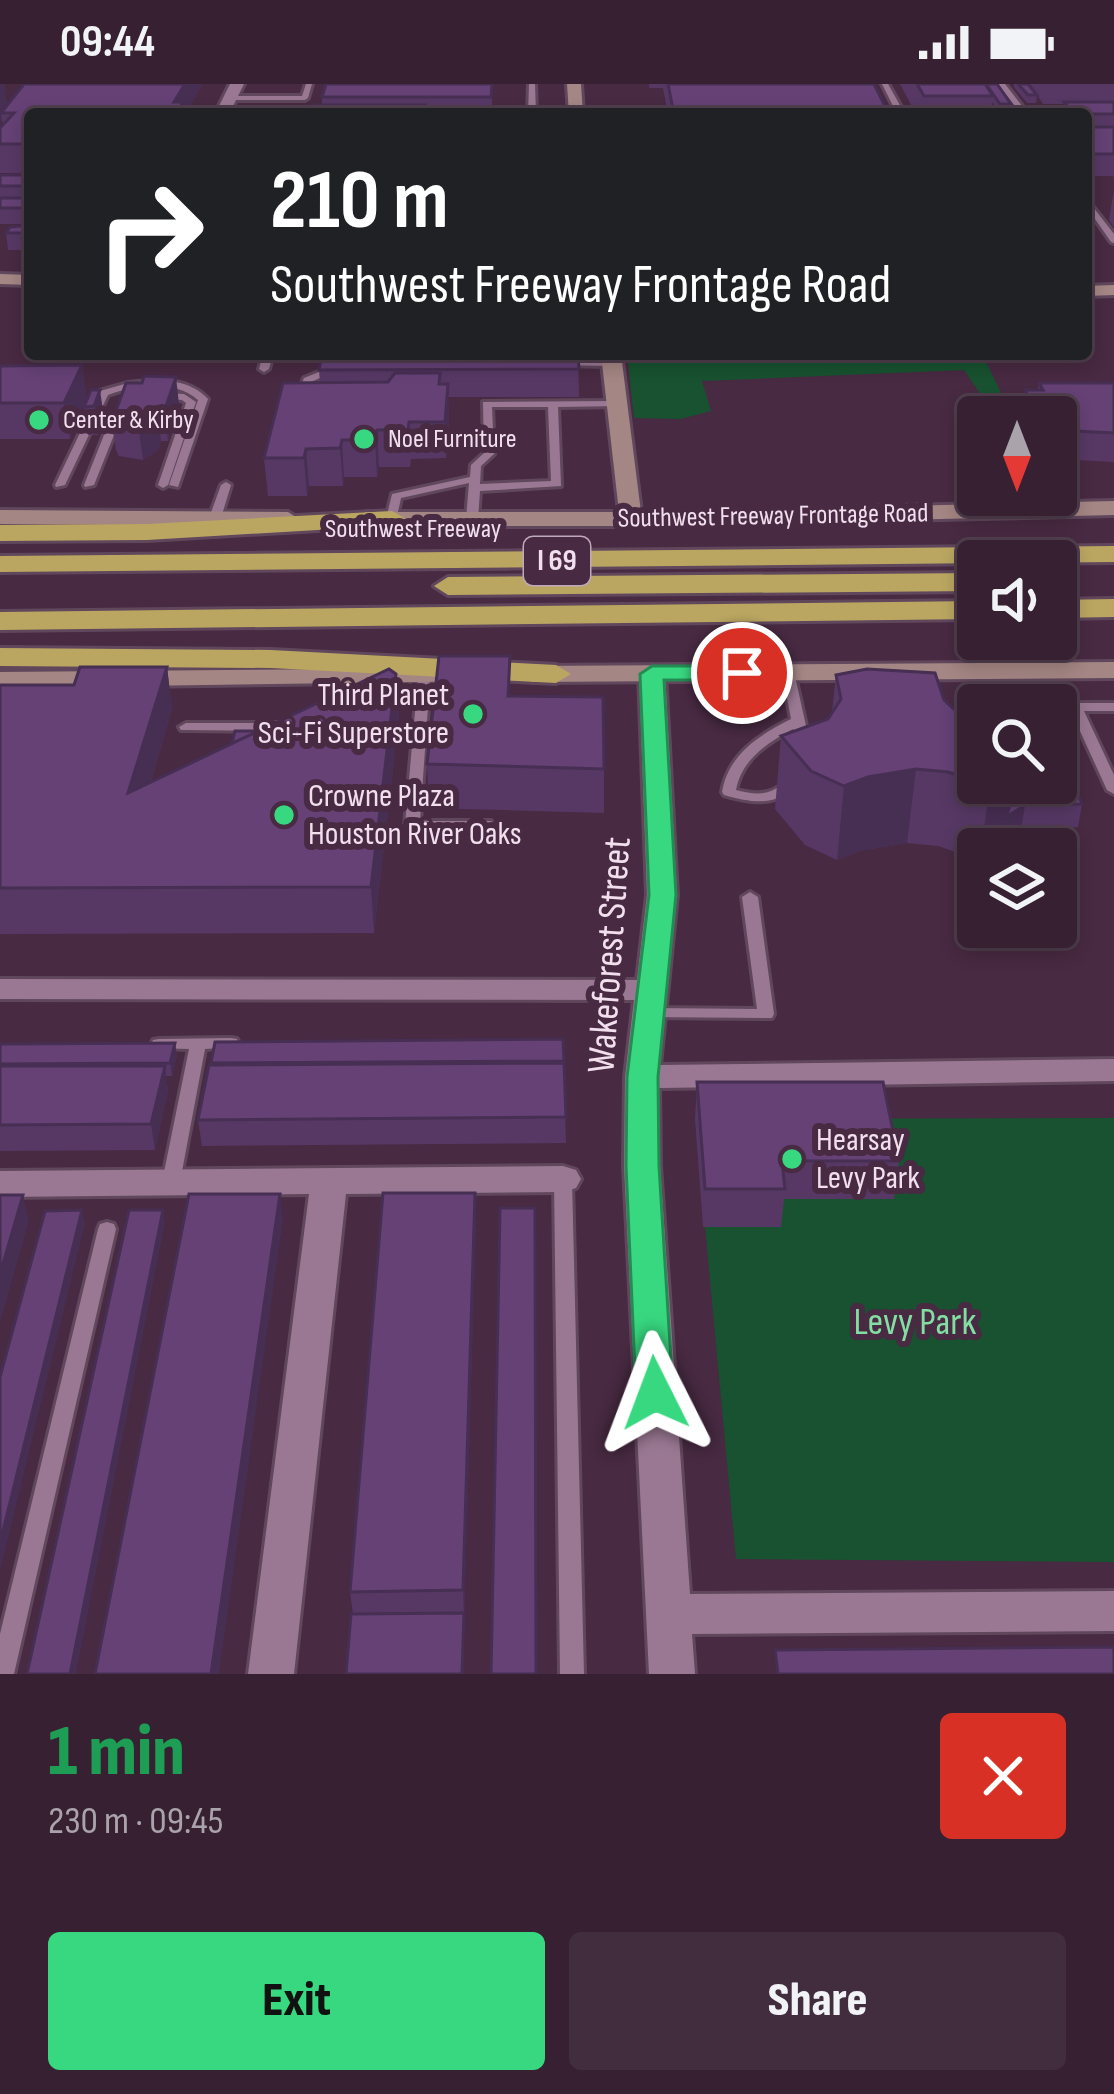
<!DOCTYPE html>
<meta charset="utf-8">
<style>
body{margin:0;font-family:"Sofia Sans Condensed",sans-serif;background:#412d3e;color:#f1f3f6;height:100vh;display:flex;flex-direction:column;font-size:45px;white-space:nowrap}
*{box-sizing:border-box;margin:0}
p{font-size:39px;color:#aaa3ac}
.icon{flex:none;width:66px;height:66px;fill:none;stroke:currentColor;stroke-width:2;stroke-linecap:round;stroke-linejoin:round}
.map{position:relative;height:1590px;overflow:hidden}
.sheet{display:flex;flex-direction:column;background:#362032;flex:1}
.sheet>*{flex:none}
.hud{position:absolute;left:24px;top:24px;width:1068px;height:252px;border-radius:12px;box-shadow:0 6px 18px #0003,0 0 0 3px #503e4d;background:#202124;color:#fff;overflow:hidden}
.needle{width:78px;rotate:180deg}
.buttons{position:absolute;left:957px;top:312px;display:grid;gap:24px}
.buttons a{display:grid;place-items:center;width:120px;height:120px;border-radius:12px;background:#362032;box-shadow:0 6px 18px #0003,0 0 0 3px #503e4d;font-size:60px}
.pin{position:absolute;display:grid;place-items:center;width:102px;height:102px;color:#fff;margin:-51px;border:6px solid #fff;border-radius:50%;box-shadow:0 3px 12px #0007}
.me{position:absolute;width:132px;margin:-66px;rotate:357deg;stroke-linejoin:round;filter:drop-shadow(0 0 9px #0008)}
.turn{display:flex;align-items:center;gap:42px;height:252px;padding:0 48px;font-size:54px}
.turn .icon{width:156px;height:156px;stroke-width:2.5}
.turn b{display:block;font-size:84px;line-height:102px}
.round{display:grid;place-items:center;flex:none;width:126px;height:126px;border-radius:12px;background:#412d3e}
.head{display:flex;align-items:center;justify-content:space-between;height:204px;padding:0 48px}
h1{font-size:72px;font-weight:800;line-height:90px;color:#1e9e55}
.primary-button{display:flex;gap:24px;margin-top:auto;padding:24px 48px}
.primary-button a{flex:1;height:138px;border-radius:12px;background:#37d880;color:#111;font-size:48px;font-weight:800;line-height:138px;text-align:center}
.primary-button a+a{background:#412d3e;color:#f1f3f6}
.status{display:flex;justify-content:space-between;align-items:center;height:84px;padding:0 60px;background:#362032;direction:ltr}
.status svg{height:33px;fill:currentColor}
.map>svg:first-child{display:block}
</style>
<div class="status"><b>09:44</b><svg viewBox="0 0 49 12"><path d="M0 12V9h3v3zM5 12V6h3v6zM10 12V3h3v9zM15 12V0h3v12zM26 1h20v11H26zM47 4h2v5h-2z"/></svg></div>
<div class="map">
<svg width="1114" height="1590" viewBox="0 0 1114 1590">
<rect width="100%" height="100%" fill="#482a42"/>
<!-- green -->
<path fill="#185230" d="M627,270H982L1010,327H992L964,286L702,297L711,327L681,335L634,334Z
M1114,1034V1478L736,1475L695,1035Z"/>
<g fill="none" stroke-linecap="round" stroke-linejoin="round">
<defs>
<path id="lane" d="M306,0H312L308,14L305,16H230L227,14L230,12H302Z
M529,0H535L536,30H528Z
M882,0H888L905,30H897Z
M998,0H1005L1026,27L1114,26V30H1021Z
M1086,114L1114,150V159L1111,158L1086,122Z
M263,270H273L269,285L264,288L259,285Z
M561,276H612L617,279L612,282L558,281V277Z
M336,281L344,283L311,298L305,316H297L296,314L304,294Z
M156,296C177,297 194,300 208,315L178,403L169,401L198,316C173,295 136,301 108,311L65,401L56,403L55,401L100,307L128,299Z
M157,309L184,310L196,318L168,401L163,404L158,401L186,319L182,316L153,314V310Z
M617,317L622,320L621,322L558,323L561,402L480,407L478,435L472,438L466,435L469,399L401,414L396,437H388L386,435L392,410L470,393L471,381L484,369L483,318ZM492,323H548L551,397L480,400L481,382L494,370Z
M109,348L114,351L94,401L85,403L84,401L104,351Z
M226,398L231,401L221,434L219,436H211L209,434L221,401Z
M788,584L794,588L815,682C785,718 769,724 724,711L722,708C728,671 759,651 791,635L782,588ZM793,645L801,681C779,706 770,715 736,706C742,675 767,659 793,645Z
M424,590L430,594L420,737H491L498,741L496,744L412,745L405,741L418,594Z
M1076,619H1114V627H1084L1114,691V710L1107,706L1069,623Z
M186,639H285L292,643L285,647L181,646L179,643Z
M750,808L758,813L774,930L772,934L645,933L643,929L651,924L757,925L742,813Z
M231,954L237,955L239,959L237,963L205,965L180,1098L177,1103L171,1104L165,1103L162,1098L189,965L153,964L151,960L153,956L159,955Z
M563,1089L569,1090L572,1095L584,1590H560L554,1095L557,1090Z
M107,1138L114,1140L116,1145L14,1590H0V1550L98,1145L100,1140Z"/>
<path id="street" d="M230,0H244L229,30H215Z
M652,581L665,589L677,811L660,981L1114,975V997L659,1004L660,1082L690,1510L1114,1507V1547L692,1550L695,1590H649L624,1082L625,993L634,916L0,915V895L637,896L647,811L639,589Z
M563,1082L576,1086L581,1095L576,1104L563,1108L346,1110L294,1590H248L309,1110L0,1113V1087Z"/>
<path id="secondary" d="M567,0H581L583,30H569Z
M0,190L30,191V201L0,200Z
M1114,201V211L1086,212V202Z
M601,270H621L641,428L1114,417V431L631,442H366L355,435L366,428H619Z
M0,426L288,428L299,435L288,442L0,440Z
M1114,578V594L532,598L519,590L532,582Z
M478,584L487,587L491,592L487,597L0,604V588Z"/>
<path id="highway" d="M392,427L406,435L402,441L147,456L0,457V441L147,440Z
M1114,462V478L0,488V472Z
M978,489V507L448,511L434,502L448,493Z
M1114,515V533L1056,534V516Z
M978,517V535L0,546V528Z
M0,564L271,566L556,581L571,590L556,599L271,584L0,582Z"/>
</defs>
<!-- lane casing -->
<use href="#lane" stroke="#60475c" stroke-width="6"/>
<!-- street casing -->
<use href="#street" stroke="#60475c" stroke-width="6"/>
<!-- secondary casing -->
<use href="#secondary" stroke="#60475c" stroke-width="6"/>
<!-- highway casing -->
<use href="#highway" stroke="#60475c" stroke-width="6"/>
<!-- lane -->
<use href="#lane" fill="#9a7893" fill-rule="evenodd"/>
<!-- street -->
<use href="#street" fill="#9a7893" fill-rule="evenodd"/>
<!-- secondary -->
<use href="#secondary" fill="#a48684" fill-rule="evenodd"/>
<!-- highway -->
<use href="#highway" fill="#baa661" fill-rule="evenodd"/>
</g>
<!-- wall -->
<path fill="#573865" d="M0,0H4L7,21L202,0L186,30H30V89H0V44L3,41L2,36L0,39Z
M492,0V30H308L322,21V13Z
M649,0H874L889,30H668L663,4H649Z
M900,0H997L1011,20L1010,28H999L992,18L991,30H916Z
M1014,0H1028L1037,11L1036,19H1027L1014,3Z
M1030,0H1114V96L1113,92H1086V30H1063L1064,20H1043Z
M0,91H30V140H0Z
M1114,106V143L1109,136Z
M30,141V170H26L25,166H8L6,149Z
M1086,149L1093,160L1088,192H1086Z
M578,270L579,313H448L449,336L446,374L411,375L410,383H379L377,393H344L343,402H309L307,412H268L264,374L320,299L319,286Z
M82,281L87,316L104,334L98,351H88L84,323L87,317L70,355H0V282Z
M1039,299H1114V378L1056,375V333H1022L1025,306H1038Z
M179,320L168,357H161L158,366L143,376L119,372L116,366L112,338Z
M167,583L172,625L151,698L259,647L396,590L399,633L374,849L0,850V601H74Z
M836,591L944,616L1082,720L1078,743L1021,745L1002,757L1003,752L1000,760L994,765H978V776L938,762L907,759L860,767L837,776L805,761L775,725L781,652L828,635L832,628Z
M511,612L604,685V729L429,724L427,680Z
M563,955L566,1059L202,1062L198,1036L215,958Z
M0,960L177,971L172,992H166L168,1007L155,1066L0,1067Z
M697,998L899,1077L894,1115H784L781,1143H703L695,1035Z
M476,1135L464,1533V1590H346L353,1530L350,1508Z"/>
<!-- shaded-wall -->
<path fill="#472e53" d="M0,0H4L8,28L1,29L2,36L0,39Z
M185,0H202L186,30H176L174,18Z
M82,281L87,316L70,355L64,319Z
M176,293L179,320L168,357L164,328Z
M448,300L449,336L446,374L445,338Z
M100,306L104,334L98,351L94,322Z
M158,329L161,357L158,366L143,376L139,347Z
M377,346L379,383L377,393L375,356Z
M342,356L344,393L343,402L340,364Z
M306,365L309,402L307,412L304,374Z
M167,583L172,625L135,753L128,709Z
M396,590L399,633L374,849L371,803Z
M916,685L907,759L860,767L837,776L844,702L868,693Z
M995,699H1018L1025,721L1021,745L1002,757L1003,752L1000,760L994,765H981L990,702Z
M175,959L177,971L172,992L170,979Z
M165,982L168,1007L155,1066L151,1040Z
M475,1109L476,1135L464,1533L463,1506Z
M280,1110L283,1136L219,1590H211Z
M23,1111L29,1137L0,1239V1190Z
M82,1126L85,1140L0,1487V1459Z
M163,1126L165,1139L76,1590H70Z
M464,1529V1590H462Z"/>
<!-- building -->
<path fill="#654176" stroke="#472e53" stroke-width="3" d="M24,0H185L174,18H183L176,30H115L117,28L30,30V60H0V44L14,29H1Z
M326,0H492L491,13H322Z
M668,0H874L889,30H674Z
M917,0H985L993,12H924Z
M986,0H997L1011,20H1000Z
M1018,0H1028L1037,11H1028Z
M1064,18H1114V30H1074Z
M311,21H425L424,30H308Z
M1086,43H1114V70H1086V55L1088,54L1086,52Z
M0,91H30V102H0Z
M0,114H30V124H0Z
M30,141V153H23L26,149H6L10,143Z
M322,270H578L579,285L319,286Z
M82,281L64,319H0V282Z
M395,289H440L439,300H448L445,338H409L408,346H377L375,356H342L340,364L306,365L304,374H264L283,299L388,298Z
M144,292L176,293L164,328L158,329L154,338L139,347L115,343L112,338L126,299H142Z
M1039,299H1114V349L1056,346V333H1049L1042,313H1029L1025,306H1043Z
M91,306H100L94,322L84,323Z
M439,572H510L508,612L603,613L604,685L427,680Z
M80,583H167L128,709L389,585L396,590L371,803L0,804V601H74Z
M867,585L935,589L944,616L957,628L978,637V698L948,688L916,685L868,693L844,702L811,687L781,652L828,635L841,615L836,591Z
M235,647H259L232,659Z
M1056,657H1058L1082,720L1025,721L1006,733L1018,699H1056Z
M563,955L564,977L211,979L215,958Z
M175,959L170,979L0,980V960Z
M564,979L566,1033L198,1036L209,981Z
M0,982H165L151,1040L0,1041Z
M697,998H883L899,1077H782L785,1105H705Z
M383,1109H475L463,1506L350,1508Z
M189,1110H280L211,1590H95Z
M0,1111H23L0,1190Z
M500,1124H535L536,1590H491Z
M82,1126L0,1459V1293L45,1127Z
M129,1126H163L70,1590H27Z
M464,1529L462,1590H346L351,1530Z
M1114,1563V1590H778L775,1566Z"/>
<!-- route -->
<path fill="#37d880" stroke="#248c53" stroke-width="3" d="M652,582H742L754,589L742,596H664L676,811L658,993L659,1082L673,1309L668,1319L655,1324L642,1319L636,1309L626,1082L627,993L649,811L640,590Z"/>
<!-- markers -->
<g fill="#37d880" stroke="#482a42" stroke-width="4.5">
<circle cx="39" cy="336" r="12"/>
<circle cx="364" cy="355" r="12"/>
<circle cx="473" cy="630" r="12"/>
<circle cx="284" cy="731" r="12"/>
<circle cx="792" cy="1075" r="12"/>
</g>
<g text-anchor="middle" dominant-baseline="central" stroke-width="12" stroke-linejoin="round" paint-order="stroke">
<!-- far-poi labels -->
<g font-size="27" fill="#f2dfed" stroke="#482a42" text-anchor="start">
<text x="63" y="336">Center &amp; Kirby</text>
<text x="388" y="355">Noel Furniture</text>
</g>
<!-- far-street labels -->
<g font-size="27" fill="#f2dfed" stroke="#482a42">
<text transform="translate(773 432) rotate(-1)">Southwest Freeway Frontage Road</text>
<text x="413" y="445">Southwest Freeway</text>
</g>
<!-- shield labels -->
<rect fill="#482a42" stroke="#bfa9ba" stroke-width="3" x="524" y="453" width="66" height="48" rx="9"/>
<g font-size="30" font-weight="bold" fill="#f2dfed">
<text x="557" y="477">I 69</text>
</g>
<!-- poi labels -->
<g font-size="33" fill="#f2dfed" stroke="#482a42" text-anchor="start">
<text x="449" y="611" text-anchor="end">Third Planet<tspan x="449" dy="38">Sci-Fi Superstore</tspan></text>
<text x="308" y="712">Crowne Plaza<tspan x="308" dy="38">Houston River Oaks</tspan></text>
<text x="816" y="1056">Hearsay<tspan x="816" dy="38">Levy Park</tspan></text>
</g>
<!-- near-street labels -->
<g font-size="39" fill="#f2dfed" stroke="#482a42">
<text transform="translate(610 871) rotate(-86)">Wakeforest Street</text>
</g>
<!-- near-park labels -->
<g font-size="39" fill="#82dea2" stroke="#482a42">
<text x="915" y="1238">Levy Park</text>
</g>
</g>
</svg>
<div class="buttons">
<a><svg class="needle" viewBox="-14 -14 28 28"><path d="M0-13l5 13h-10z" fill="#e53935"/><path d="M0 13l5-13h-10z" fill="#aaa3ac"/></svg></a>
<a><svg class="icon" aria-label="sound" viewBox="0 0 24 24"><path d="M4 9h4l5-4v14l-5-4H4zM17 9q2 3 0 6"/></svg></a>
<a><svg class="icon" aria-label="search" viewBox="0 0 24 24"><circle cx="10" cy="10" r="6"/><path d="M15 15l6 6"/></svg></a>
<a><svg class="icon" aria-label="layers" viewBox="0 0 24 24"><path d="M12 4l9 5-9 5-9-5zM3 14l9 5 9-5"/></svg></a>
</div>
<div class="pin" style="left:742px;top:589px;background:#d93025"><svg class="icon" aria-label="arrive" viewBox="0 0 24 24"><path d="M6 21V4h12l-3 4 3 4H6"/></svg></div>
<svg class="me" style="left:655px;top:1309px" viewBox="-20 -20 40 40"><path d="M0-17L14 15 0 8-14 15z" fill="#37d880" stroke="#fff" stroke-width="4"/></svg>
<div class="hud">
<div class="turn"><svg class="icon" aria-label="right" viewBox="0 0 24 24"><path d="M7 20v-9h11M14 6l5 5-5 5"/></svg><div><b>210 m</b>Southwest Freeway Frontage Road</div></div>
</div>
</div>
<section class="sheet">
<div class="head"><div><h1>1 min</h1><p>230 m · 09:45</p></div><a class="round" style="background:#d93025;color:#fff"><svg class="icon" aria-label="close" viewBox="0 0 24 24"><path d="M6 6l12 12M18 6L6 18"/></svg></a></div>
<div class="primary-button"><a>Exit</a><a>Share</a></div>
</section>
